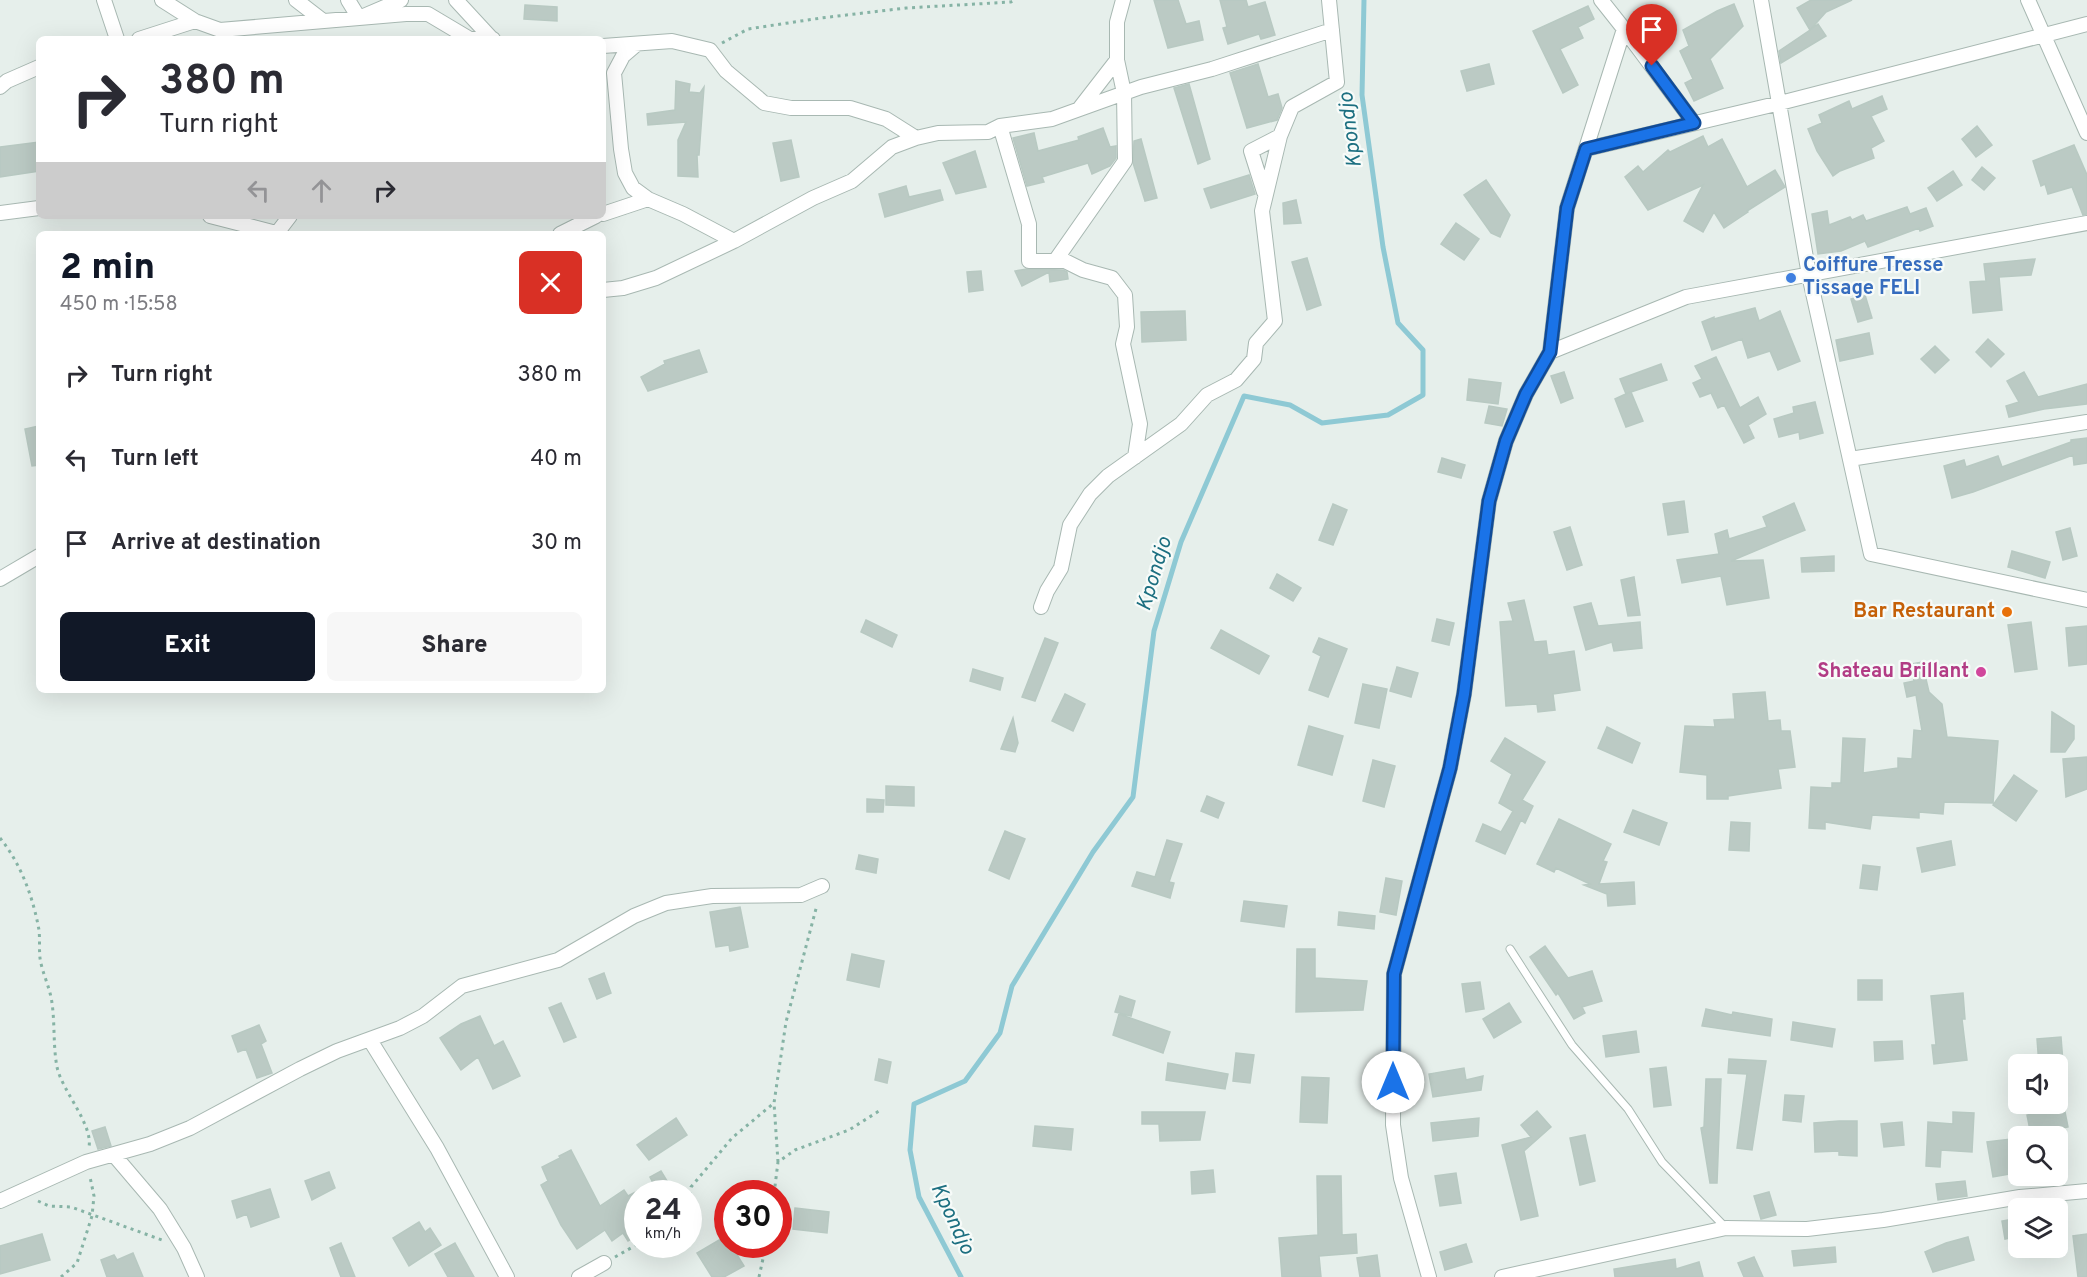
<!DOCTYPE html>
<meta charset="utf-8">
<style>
body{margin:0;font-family:Overpass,sans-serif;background:#f7f7f7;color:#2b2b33;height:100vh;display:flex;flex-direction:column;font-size:22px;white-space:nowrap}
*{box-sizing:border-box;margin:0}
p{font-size:20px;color:#7c7c81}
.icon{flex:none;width:33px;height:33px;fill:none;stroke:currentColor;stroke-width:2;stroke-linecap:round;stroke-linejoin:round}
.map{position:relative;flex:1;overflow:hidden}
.sheet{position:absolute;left:36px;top:231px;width:570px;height:462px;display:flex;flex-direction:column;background:#fff;border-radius:9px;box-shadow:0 6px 24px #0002}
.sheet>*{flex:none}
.top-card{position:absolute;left:36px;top:36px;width:570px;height:183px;border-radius:9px;box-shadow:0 6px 24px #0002;background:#fff;color:#2b2b33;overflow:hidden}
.fabs{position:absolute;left:2008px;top:1054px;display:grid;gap:12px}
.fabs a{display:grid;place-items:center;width:60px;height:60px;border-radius:9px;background:#fff;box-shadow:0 6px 24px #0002;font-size:30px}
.speed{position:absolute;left:624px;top:1180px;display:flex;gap:12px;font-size:30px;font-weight:700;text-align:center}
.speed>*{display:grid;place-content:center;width:78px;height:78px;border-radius:50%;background:#fff;box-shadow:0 6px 24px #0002;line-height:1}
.speed small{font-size:15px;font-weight:400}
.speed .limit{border:9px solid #d22;background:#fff;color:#111}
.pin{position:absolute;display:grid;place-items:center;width:51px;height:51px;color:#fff;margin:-62px -26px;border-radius:50% 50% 50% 0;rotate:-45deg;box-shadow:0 0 6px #0007}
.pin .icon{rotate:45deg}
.me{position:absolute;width:66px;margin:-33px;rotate:0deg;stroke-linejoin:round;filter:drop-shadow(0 0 4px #0008)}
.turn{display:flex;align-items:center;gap:21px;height:126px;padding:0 24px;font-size:27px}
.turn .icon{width:78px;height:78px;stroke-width:2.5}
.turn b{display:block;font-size:42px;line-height:51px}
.lanes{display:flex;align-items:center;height:57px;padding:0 24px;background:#0003;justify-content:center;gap:30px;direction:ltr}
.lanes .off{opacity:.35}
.round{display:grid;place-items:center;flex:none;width:63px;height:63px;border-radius:9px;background:#f7f7f7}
.overview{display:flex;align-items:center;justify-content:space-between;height:102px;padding:0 24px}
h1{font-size:36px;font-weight:800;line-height:45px;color:#111827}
.cta{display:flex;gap:12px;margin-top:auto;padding:12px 24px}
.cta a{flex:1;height:69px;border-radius:9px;background:#111827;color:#fff;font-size:24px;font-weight:800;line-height:69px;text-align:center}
.cta a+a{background:#f7f7f7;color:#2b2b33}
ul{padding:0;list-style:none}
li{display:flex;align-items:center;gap:18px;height:84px;padding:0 24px}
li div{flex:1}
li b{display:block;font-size:22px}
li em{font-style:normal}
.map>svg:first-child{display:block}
</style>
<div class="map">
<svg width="2087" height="1277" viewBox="0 0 2087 1277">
<rect width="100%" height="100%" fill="#e6efeb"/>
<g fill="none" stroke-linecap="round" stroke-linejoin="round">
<!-- stream -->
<path stroke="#8ec9d4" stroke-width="5" d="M961,1277L919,1197L910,1150L914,1104L965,1081L1000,1033L1012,986L1093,852L1133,797L1154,631L1181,542L1244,396L1290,405L1322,423L1388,415L1423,395V350L1398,323L1383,247L1362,95L1364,0"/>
</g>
<!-- building -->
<path fill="#bbcac4" stroke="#b8c9c2" stroke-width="1.5" d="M1154,0H1178L1186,24L1199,21L1203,40L1168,48Z
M1220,0H1246L1248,7L1265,2L1275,35L1261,39L1259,34L1228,44L1223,28L1227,27Z
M1811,0H1852L1826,12L1810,30L1818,24L1826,36L1781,63L1779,51L1810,30L1797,8Z
M1734,4L1743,26L1710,59L1723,88L1694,101L1685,83L1693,79L1680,51L1689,46L1683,30L1717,11Z
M525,5L557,7V21L524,19Z
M1588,6L1594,19L1578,27L1583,38L1560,49L1578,85L1563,93L1533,31Z
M1258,64L1268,97L1278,94L1282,108L1277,120L1247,128L1230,73Z
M1489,64L1494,84L1467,91L1461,71Z
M676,81L690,84L689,92L700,93L704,87L699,155H697L698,177L678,176V140L686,122L648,125L647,114L675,110Z
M1189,84L1210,159L1198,164L1174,88Z
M1882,96L1887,109L1871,116L1884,141L1871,148L1874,158L1840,171L1833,176L1817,151L1808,129L1822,123L1819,115L1849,101L1852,109Z
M1977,126L1992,145L1976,157L1962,139Z
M1103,128L1110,147L1116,146V158L1110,166L1092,174L1088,163L1042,177L1044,182L1027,186L1013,138L1034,133L1038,151L1079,140L1078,137Z
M1703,136L1708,147L1722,139L1747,187L1775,170L1785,187L1747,211L1748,212L1724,228L1714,212L1703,232L1684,221L1703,185L1648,210L1625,177L1638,166L1643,172L1668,150L1670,152Z
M1141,139L1157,198L1145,201L1133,163L1134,141Z
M791,140L799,177L781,181L773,143Z
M39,142V171L0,177V147Z
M2074,145L2087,175V214L2083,215L2072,187L2048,194L2045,184L2041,186L2033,161Z
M975,151L986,187L956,194L943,163Z
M1982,167L1995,178L1984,190L1972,180Z
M1953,171L1962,185L1937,201L1928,188Z
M1249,175L1255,194L1211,208L1204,189Z
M1486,180L1510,215L1500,237L1491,233L1464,195Z
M906,186L909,197L940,190L943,200L885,217L879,194Z
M1296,200L1301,223L1284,224L1283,203Z
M1907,207L1910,214L1926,208L1933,226L1920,231L1919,228L1868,247L1865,241L1841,251L1818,254L1812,214L1827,211L1829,225L1850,217L1852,220L1863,215L1866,221Z
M1456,223L1479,239L1464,260L1441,244Z
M1307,258L1321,305L1307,310L1292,262Z
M2035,259L2031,275L1999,277L2002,310L1973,313L1970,282L1986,281L1984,264Z
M1027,269L1063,270L1067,272L1068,279L1050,282L1049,272L1022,286L1015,271Z
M981,271L983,290L969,292L967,272Z
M1865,295L1872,318L1858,322L1851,299Z
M1755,308L1759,321L1780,311L1800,361L1778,370L1770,351L1748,358L1742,339L1712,350L1702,322L1714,317V319Z
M1185,311L1186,340L1142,342L1141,312Z
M1869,333L1873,354L1840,361L1836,340Z
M1988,339L2004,354L1991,367L1976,352Z
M1935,346L1949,360L1935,373L1921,359Z
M699,350L707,372L648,391L641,377L665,364L664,361Z
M1716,357L1740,408L1758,397L1766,414L1748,425L1754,438L1744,443L1724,405L1718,408L1711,393L1700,397L1693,383L1702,379L1695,366Z
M1661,364L1667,380L1631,392L1643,421L1626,427L1615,399L1630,392L1626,394L1620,379Z
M1564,372L1573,398L1561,403L1551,376Z
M2024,372L2038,397L2087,384V404L2044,409L2009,417L2006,406L2019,402L2007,381Z
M1469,379L1501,383L1498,404L1467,400Z
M1815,402L1823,433L1800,439L1799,432L1779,437L1774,419L1794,413L1793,407Z
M1489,406L1507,409L1502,426L1485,423Z
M39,426V465L32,466L25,429Z
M2087,438V463L2074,465L2073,455L1973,492L1952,498L1944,466L1964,460L1966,467L1998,456L2002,467L2071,442V440Z
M1442,458L1465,465L1461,478L1438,472Z
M1684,501L1688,532L1668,535L1663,504Z
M1794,503L1805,530L1731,561L1763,560L1769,598L1727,605L1721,576L1682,583L1677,560L1719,554L1715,534L1727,530L1729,539L1767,527L1763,517Z
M1333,504L1347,510L1333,545L1319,540Z
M1570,527L1582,565L1567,570L1554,532Z
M2070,528L2077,556L2063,560L2056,532Z
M2012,551L2050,562L2045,578L2008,567Z
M1834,556V571L1802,572L1801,558Z
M1277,574L1301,588L1293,601L1270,588Z
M1634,577L1640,615L1628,616L1621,580Z
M1524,600L1534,642L1546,641L1548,655L1574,651L1580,690L1553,694L1555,710L1538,712L1537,704L1506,706L1500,622L1513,621L1508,603Z
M1591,603L1598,626L1640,622L1642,648L1614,651L1612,642L1586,650L1574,607Z
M1437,619L1454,623L1449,645L1432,641Z
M866,620L897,635L892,647L861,632Z
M2031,622L2037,669L2015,672L2008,625Z
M2087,626V664L2069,666L2066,628Z
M1221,630L1269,656L1259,674L1211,648Z
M1045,638L1058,643L1035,701L1022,697Z
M1319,638L1347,649L1328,697L1309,690L1321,656L1313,652Z
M1922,662L1929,692L1942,704L1947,737L1998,741L1993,803L1944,802L1943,814L1919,812V818L1872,815L1870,829L1825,822V829L1809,828L1811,787L1832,788V783H1841L1843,738L1865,739L1863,773L1898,768V758L1912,759L1914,730L1922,731L1916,695L1907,697L1904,683L1914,681L1911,664Z
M1397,667L1418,673L1411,697L1390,691Z
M973,669L1003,678L1000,690L970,681Z
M1363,684L1387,689L1379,728L1355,723Z
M1765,692L1768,721L1780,720L1781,731H1790L1795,767L1778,769L1781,788L1728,796V799H1707V775L1680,772L1685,726L1715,727L1714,720L1735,719L1733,694Z
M1065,694L1085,704L1073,731L1052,721Z
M2052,712L2074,726V739L2065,752H2051Z
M1013,718L1018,743L1015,752L1001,749Z
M1309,726L1343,736L1332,775L1298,765Z
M1607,727L1640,743L1632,763L1598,748Z
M1505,738L1545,762L1522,800L1533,806L1525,823L1521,820L1505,854L1476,841L1483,824L1501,832L1513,811L1499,803L1512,774L1491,761Z
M2087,757V789L2066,797L2063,759Z
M1373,760L1395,766L1384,807L1363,801Z
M2014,775L2037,791L2016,821L1993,805Z
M886,786L914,787V806L886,805Z
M1207,796L1224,803L1218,818L1201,811Z
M867,799L884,800L883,812H867Z
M1633,810L1667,823L1659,845L1624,832Z
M1559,819L1611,844L1603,861L1607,862L1599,884L1634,882L1635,904L1608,906L1607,894L1584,885L1590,884L1556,868L1554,872L1537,864Z
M1731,822L1750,823L1749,851L1729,850Z
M1005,831L1025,839L1009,879L989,870Z
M1167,840L1182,844L1169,882L1174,883L1170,898L1132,886L1137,872L1155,877Z
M1951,841L1955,865L1922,872L1917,848Z
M859,855L878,859L876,873L856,869Z
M1863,865L1880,867L1877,890L1860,888Z
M1386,878L1402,881L1396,915L1380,912Z
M1244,901L1287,906L1284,927L1241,921Z
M740,907L748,947L730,951L729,945L716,947L710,912Z
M1339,912L1375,916L1374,929L1338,925Z
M1545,946L1568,978L1592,971L1602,1001L1582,1007L1585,1013L1574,1019L1558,993L1556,995L1530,957Z
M1297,949H1315V978L1367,981L1363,1010L1296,1012Z
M852,954L884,961L879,987L847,980Z
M604,973L611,993L597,999L589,979Z
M1858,980H1882V1000H1858Z
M1480,982L1484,1009L1466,1012L1462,984Z
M1963,993L1965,1019H1962L1967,1060L1934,1064L1932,1045H1936L1931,996Z
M1120,996L1135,1001L1131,1016L1115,1012Z
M561,1003L576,1037L564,1042L549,1008Z
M1509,1003L1521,1022L1494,1038L1483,1019Z
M1706,1009L1732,1015L1733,1012L1772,1019L1770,1036L1702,1026Z
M1119,1014L1170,1032L1163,1053L1113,1035Z
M480,1016L494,1046L503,1041L520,1076L493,1089L478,1057L461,1070L440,1038L461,1024Z
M1793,1022L1835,1029L1832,1047L1791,1040Z
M259,1025L266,1041L261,1044L272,1073L257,1078L246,1049L238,1052L232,1036Z
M1636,1031L1639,1052L1606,1057L1603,1036Z
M2061,1037L2063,1063H2057V1065H2039L2037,1039Z
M1902,1041L1903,1059L1875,1061L1874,1042Z
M1236,1053L1254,1055L1250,1083L1233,1081Z
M879,1059L891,1062L887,1083L875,1080Z
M1729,1059L1766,1061L1752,1150L1737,1148L1747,1074L1728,1073Z
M1168,1063L1228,1074L1225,1089L1166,1080Z
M1666,1067L1671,1105L1654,1107L1650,1069Z
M1464,1068L1466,1080L1483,1076L1481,1090L1433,1097L1429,1074Z
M1302,1077L1329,1078L1327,1123L1300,1122Z
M1706,1079H1721L1717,1183H1710L1701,1128L1704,1127Z
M1785,1095L1804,1096L1801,1122L1783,1120Z
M2064,1107L2068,1127L2031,1135L2027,1115Z
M1537,1111L1551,1127L1524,1151L1538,1216L1521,1220L1502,1145L1531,1137L1521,1125Z
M1142,1112H1205L1200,1140L1160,1141L1159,1124H1142Z
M1953,1112L1974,1113L1972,1152L1941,1150L1940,1167L1926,1166L1928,1122L1953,1124Z
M676,1118L687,1135L649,1160L637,1145Z
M1479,1118L1478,1136L1433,1141L1431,1123Z
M1839,1121H1857V1156L1839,1155V1151L1815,1152L1814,1123Z
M1902,1122L1904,1145L1884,1147L1881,1124Z
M1035,1126L1073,1129L1071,1150L1033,1146Z
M105,1127L111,1146L98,1149L92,1131Z
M1585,1135L1595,1181L1580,1185L1570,1138Z
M2011,1139L2016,1173L1993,1177L1987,1142Z
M571,1150L600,1206L624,1190L628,1196L653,1183L650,1177L661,1171L675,1194H638V1235L628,1241L623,1233L612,1241L605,1230L577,1249L561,1225L541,1185L548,1181L542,1167L560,1158L559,1156Z
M1213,1170L1215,1192L1192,1194L1191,1172Z
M329,1172L335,1188L312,1200L305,1181Z
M1456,1173L1461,1203L1440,1206L1435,1176Z
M1317,1176H1341L1342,1235L1356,1234L1357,1253L1319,1256L1321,1277H1282L1279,1238L1318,1235Z
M1965,1181L1967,1196L1938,1200L1936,1184Z
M270,1189L279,1217L251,1227L247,1214L237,1218L232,1201Z
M1769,1192L1776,1215L1761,1219L1754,1196Z
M795,1208L829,1212L827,1233L793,1229Z
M2019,1218V1236L2005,1239L2002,1221Z
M419,1222L425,1232L430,1228L441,1245L409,1266L393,1238Z
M42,1234L50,1260L0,1274V1246Z
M2087,1234V1277H2078L2073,1236Z
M726,1236L728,1245H731L744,1266L724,1277H712L697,1253Z
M1968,1237L1974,1260L1933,1272L1925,1252L1946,1243Z
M341,1243L355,1277H341L330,1248Z
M455,1243L474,1277H448L435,1254Z
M1466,1244L1472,1262L1445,1270L1440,1252Z
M1835,1247L1836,1262L1794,1266L1792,1251Z
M133,1253L143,1277H107L101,1260L114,1255L117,1260Z
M1377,1255L1380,1277H1360L1357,1258Z
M1754,1257L1763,1277H1744L1738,1263Z
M1675,1259L1676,1269L1699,1262L1703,1277H1615L1614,1269Z"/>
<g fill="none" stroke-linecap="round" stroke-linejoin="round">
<defs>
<path id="lane" d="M1510,949L1572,1045L1628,1109L1662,1162L1726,1228"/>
<path id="street" d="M104,0L117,39
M162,0L195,21L220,30L406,14H428L470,39H493
M296,0L322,20
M348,0L359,18L401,0
M456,0L492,39
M1761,0L1809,275L1871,554L2087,600
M2028,0L2087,133
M1624,29L1694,123
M139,39L195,21
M637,44L623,56L614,73L621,149L625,173L633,188L648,199L683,214L734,241
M603,46L672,41L710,50L726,71L764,103L791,108H850L886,119L916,138
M0,87L7,81L39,67
M1079,109L1117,60V22L1123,0
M1000,126L1029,224V261H1065L1083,270L1112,278L1125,295L1127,327L1123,344L1140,424L1135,457
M1586,149L1780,103L2087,24
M1264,192L1251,151L1280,136
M0,213L39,208
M603,214L648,199
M210,216L280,234
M277,233L290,216
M560,234L596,216
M1055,261L1125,161L1124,93L1117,60
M603,290L623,288L656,278L734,241L813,198L852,181L892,147L916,138L938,133L988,132L1000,126L1052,119L1141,87L1212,69L1332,30
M1550,352L1686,297L2087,223
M1850,459L2087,422
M0,579L39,556
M1041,607L1047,591L1061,568L1070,525L1090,494L1108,476L1181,424L1207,395L1236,380L1254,359L1256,343L1275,321L1262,211L1280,136L1292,107L1337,82L1329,0
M370,1040L437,1148L507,1277
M114,1155L160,1209L184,1248L197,1277
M0,1201L86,1162L150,1144L190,1128L300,1069L337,1051L400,1028L423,1016L462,986L558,960L634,916L666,903L712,896L801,895L822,886
M579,1277L604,1263
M1429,1277L1401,1178L1393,1125L1394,974L1450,768L1464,694L1489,501L1506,441L1526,394L1550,352L1567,208L1624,29L1601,0
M1502,1277L1726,1228L1807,1229L1883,1220L2020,1197L2087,1191"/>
</defs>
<!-- lane casing -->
<use href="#lane" stroke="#a8b8b2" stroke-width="9"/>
<!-- street casing -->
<use href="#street" stroke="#a8b8b2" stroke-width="16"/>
<!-- path -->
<path stroke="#86b3a5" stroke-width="3" stroke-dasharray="3 4.5" stroke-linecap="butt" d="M722,43L748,29L821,18L906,8L1011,2L1015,0
M0,838C21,864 33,897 39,930C40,939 39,949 40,958C42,973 50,987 52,1003C55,1024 53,1046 57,1067C62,1091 93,1124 89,1147
M778,1162L774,1103L786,1022L817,905
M774,1194L778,1162L795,1150L849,1130L879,1111
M38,1201L49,1206L71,1207L162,1240
M688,1202L691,1187L732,1138L774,1103
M615,1257L638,1244
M61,1277L77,1263L92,1216L94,1196L90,1177
M759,1277L766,1245"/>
<!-- lane -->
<use href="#lane" stroke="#fff" stroke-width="7"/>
<!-- street -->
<use href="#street" stroke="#fff" stroke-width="14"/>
</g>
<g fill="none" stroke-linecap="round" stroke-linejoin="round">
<defs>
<path id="route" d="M1393,1082L1394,974L1450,768L1464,694L1489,501L1506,441L1526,394L1550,352L1567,208L1586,149L1694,123L1652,66"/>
</defs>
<!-- route casing -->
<use href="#route" stroke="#114b97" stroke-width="15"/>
<!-- route -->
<use href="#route" stroke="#1a73e8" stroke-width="10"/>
</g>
<!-- markers -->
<circle fill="#3f7fe0" stroke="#f7fbf9" stroke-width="2" cx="1791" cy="278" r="6"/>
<circle fill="#e8710a" stroke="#f7fbf9" stroke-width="2" cx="2007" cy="612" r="6"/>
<circle fill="#d1479c" stroke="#f7fbf9" stroke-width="2" cx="1981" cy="672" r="6"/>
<g text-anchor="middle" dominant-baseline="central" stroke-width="4.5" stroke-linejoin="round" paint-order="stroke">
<!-- shop labels -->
<g font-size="20" font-weight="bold" fill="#366cbe" stroke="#f7fbf9" text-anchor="start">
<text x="1803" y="266">Coiffure Tresse<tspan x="1803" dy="23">Tissage FELI</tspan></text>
</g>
<!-- food labels -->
<g font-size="20" font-weight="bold" fill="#c56008" stroke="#f7fbf9" text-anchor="end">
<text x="1995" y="612">Bar Restaurant</text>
</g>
<!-- hotel labels -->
<g font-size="20" font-weight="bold" fill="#b23c85" stroke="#f7fbf9" text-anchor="end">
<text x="1969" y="672">Shateau Brillant</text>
</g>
<!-- water labels -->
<g font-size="21" font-style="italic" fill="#1c6f80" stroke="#f7fbf9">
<text transform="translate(1351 130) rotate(-97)">Kpondjo</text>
<text transform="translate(1155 574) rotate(-73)">Kpondjo</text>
<text transform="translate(952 1219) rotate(65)">Kpondjo</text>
</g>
</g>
</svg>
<div class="fabs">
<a><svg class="icon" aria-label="sound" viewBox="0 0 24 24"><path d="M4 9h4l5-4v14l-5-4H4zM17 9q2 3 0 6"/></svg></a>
<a><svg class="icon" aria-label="search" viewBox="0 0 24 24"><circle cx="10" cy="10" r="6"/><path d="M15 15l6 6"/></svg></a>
<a><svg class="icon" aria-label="layers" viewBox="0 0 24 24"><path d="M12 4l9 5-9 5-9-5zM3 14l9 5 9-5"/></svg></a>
</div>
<div class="speed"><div>24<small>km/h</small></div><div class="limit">30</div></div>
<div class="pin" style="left:1652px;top:66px;background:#d93025"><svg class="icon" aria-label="arrive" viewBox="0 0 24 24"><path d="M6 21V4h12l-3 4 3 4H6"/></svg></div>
<svg class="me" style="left:1393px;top:1082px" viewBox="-20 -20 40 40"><circle r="19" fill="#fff"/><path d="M0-13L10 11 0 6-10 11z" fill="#1a73e8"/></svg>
<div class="top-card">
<div class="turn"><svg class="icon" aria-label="right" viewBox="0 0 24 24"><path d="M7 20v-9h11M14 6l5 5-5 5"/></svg><div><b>380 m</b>Turn right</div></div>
<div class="lanes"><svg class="icon off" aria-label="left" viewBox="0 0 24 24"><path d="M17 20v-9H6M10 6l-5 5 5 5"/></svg><svg class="icon off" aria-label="ahead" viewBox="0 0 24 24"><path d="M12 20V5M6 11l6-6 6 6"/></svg><svg class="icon" aria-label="right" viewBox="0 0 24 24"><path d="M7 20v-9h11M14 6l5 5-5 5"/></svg></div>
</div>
<section class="sheet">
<div class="overview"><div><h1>2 min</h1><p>450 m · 15:58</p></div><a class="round" style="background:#d93025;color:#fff"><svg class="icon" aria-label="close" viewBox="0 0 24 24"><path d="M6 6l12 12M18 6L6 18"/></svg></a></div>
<ul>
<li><svg class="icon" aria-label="right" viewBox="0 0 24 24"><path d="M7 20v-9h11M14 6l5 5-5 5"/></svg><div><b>Turn right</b></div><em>380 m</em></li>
<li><svg class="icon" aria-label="left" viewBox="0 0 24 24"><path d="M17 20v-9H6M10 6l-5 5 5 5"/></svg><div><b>Turn left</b></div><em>40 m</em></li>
<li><svg class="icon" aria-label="arrive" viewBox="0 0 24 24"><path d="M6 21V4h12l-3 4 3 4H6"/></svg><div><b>Arrive at destination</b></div><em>30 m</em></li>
</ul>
<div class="cta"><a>Exit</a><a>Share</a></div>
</section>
</div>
